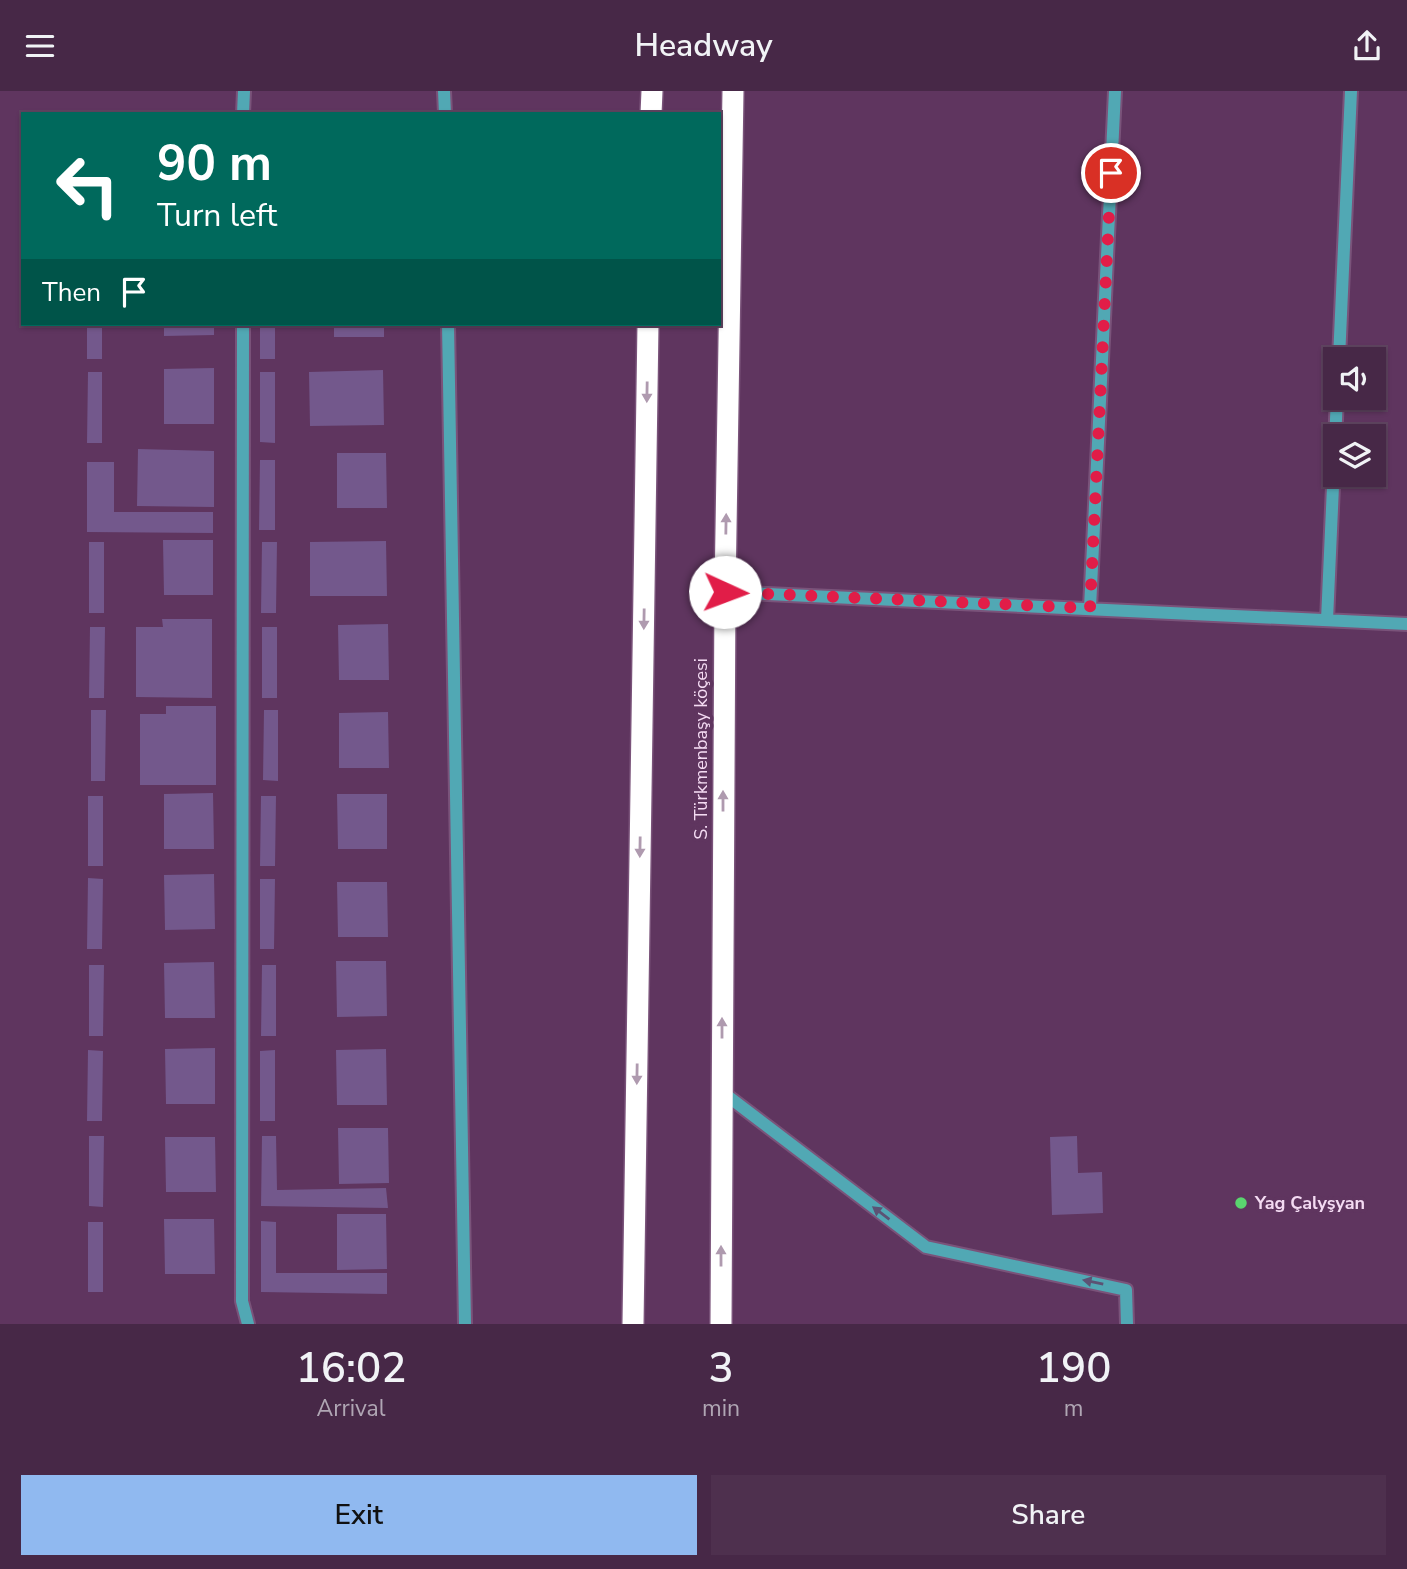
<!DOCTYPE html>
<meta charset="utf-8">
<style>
body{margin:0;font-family:"Nunito Sans",sans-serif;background:#4e304e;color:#f1f3f6;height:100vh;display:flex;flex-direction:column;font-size:26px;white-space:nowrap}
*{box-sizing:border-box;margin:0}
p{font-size:23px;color:#b0a6b4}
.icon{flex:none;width:38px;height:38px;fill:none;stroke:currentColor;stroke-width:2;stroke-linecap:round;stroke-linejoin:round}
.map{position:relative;height:1233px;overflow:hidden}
.sheet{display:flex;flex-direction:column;background:#472847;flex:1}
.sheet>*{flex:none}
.top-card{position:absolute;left:21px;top:21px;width:700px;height:214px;border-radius:0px;box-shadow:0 2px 5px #0004,0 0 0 2px #5f4460;background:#00695c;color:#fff;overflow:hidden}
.controls{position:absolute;left:1323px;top:256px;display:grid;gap:14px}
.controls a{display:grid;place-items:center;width:63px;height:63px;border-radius:0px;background:#472847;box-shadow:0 2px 5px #0004,0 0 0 2px #5f4460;font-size:35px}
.pin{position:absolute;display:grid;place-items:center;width:60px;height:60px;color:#fff;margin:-30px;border:4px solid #fff;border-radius:50%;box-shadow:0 2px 7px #0007}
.me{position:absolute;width:77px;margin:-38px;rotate:92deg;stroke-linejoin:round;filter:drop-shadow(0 0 5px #0008)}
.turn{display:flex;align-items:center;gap:24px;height:147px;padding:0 21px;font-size:32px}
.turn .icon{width:91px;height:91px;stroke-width:2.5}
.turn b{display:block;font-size:49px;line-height:60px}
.then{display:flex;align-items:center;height:66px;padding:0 21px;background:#0003;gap:14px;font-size:26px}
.eta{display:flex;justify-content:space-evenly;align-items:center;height:119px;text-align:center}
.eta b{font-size:42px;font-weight:600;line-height:49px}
.cta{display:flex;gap:14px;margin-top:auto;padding:14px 21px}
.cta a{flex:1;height:80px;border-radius:0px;background:#90b9f0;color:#111;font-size:28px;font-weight:600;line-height:80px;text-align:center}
.cta a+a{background:#4e304e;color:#f1f3f6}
header{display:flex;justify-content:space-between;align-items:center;height:91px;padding:0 21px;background:#472847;font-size:32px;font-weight:600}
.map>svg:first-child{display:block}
</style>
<header><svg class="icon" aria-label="menu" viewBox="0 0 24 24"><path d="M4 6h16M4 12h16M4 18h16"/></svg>Headway<svg class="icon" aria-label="share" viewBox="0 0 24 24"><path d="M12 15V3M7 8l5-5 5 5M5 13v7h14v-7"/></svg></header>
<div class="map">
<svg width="1407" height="1233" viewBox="0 0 1407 1233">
<rect width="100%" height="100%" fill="#5f355f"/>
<!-- building -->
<path fill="#73588c" d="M166,19H215V23H166Z
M87,233H102V268H87Z
M164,233H214V244L164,245Z
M260,233H275V268H260Z
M334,233H384V246H334Z
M214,277V333H164V278Z
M383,279L384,334L310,335L309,281Z
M88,281H102V352H87Z
M260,281H275V352L260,351Z
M138,358L214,360V416L137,415Z
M337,362H386L387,417H337Z
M260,369H275V439H259Z
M87,371H114V421H213V442L87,441Z
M163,449H213V504H164Z
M386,450L387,505H310V451Z
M89,451H104V522H89Z
M262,451H277L276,522H261Z
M162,528H212V607L136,606V536H163Z
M388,533L389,589H339L338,534Z
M90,536H105L104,607H89Z
M262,536H277V607H262Z
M166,615H216V694H140V623H166Z
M91,619H106L105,690H91Z
M264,619H278V690L263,689Z
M388,621L389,677H339V622Z
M213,702L214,758H164V703Z
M337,703H387V758H338Z
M88,705H103V775H88Z
M261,705H276L275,775H260Z
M214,783L215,838L165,839L164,784Z
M88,787L103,788L102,858H87Z
M260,788H275L274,858H260Z
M337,791H387L388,846H338Z
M336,870H386L387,925L337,926Z
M214,871L215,927H165L164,872Z
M89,874H104L103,945H89Z
M262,874H276V945H261Z
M215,957V1013H166L165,958Z
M386,958L387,1014H337L336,959Z
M88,959L103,960L102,1030H87Z
M275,959V1030H260V960Z
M338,1037H388L389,1092L339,1093Z
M89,1045H104L103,1116L89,1115Z
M262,1045H276L277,1099L386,1097L388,1117L261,1115Z
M1077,1045L1078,1082L1102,1081L1103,1122L1052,1124L1050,1046Z
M165,1046H215L216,1101H166Z
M337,1123H386L387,1178L337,1179Z
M164,1128H214L215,1183H165Z
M261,1130L276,1131V1182H387V1203L261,1201Z
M88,1131H103V1201H88Z"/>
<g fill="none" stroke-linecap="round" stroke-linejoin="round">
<defs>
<path id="minor" d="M444,0L445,23
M243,23L244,0
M243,233L242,1210L248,1233
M448,233L465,1233
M1339,268L1351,0
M725,501L1407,533
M1090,517L1115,0
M1327,529L1337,306
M721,1000L926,1156L1126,1199L1127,1233"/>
<path id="highway" d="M651,23L652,0
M633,1233L648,233
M721,1233L725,501L733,0"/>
</defs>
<!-- minor casing -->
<use href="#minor" stroke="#7a537a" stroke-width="16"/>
<!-- highway casing -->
<use href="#highway" stroke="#7a537a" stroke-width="24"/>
<!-- minor -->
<use href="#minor" stroke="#51a8b4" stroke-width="12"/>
<!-- highway -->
<use href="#highway" stroke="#fff" stroke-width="21"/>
</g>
<!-- one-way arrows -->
<defs><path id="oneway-solid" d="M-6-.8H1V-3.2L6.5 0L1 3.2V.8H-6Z" transform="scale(1.75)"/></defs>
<g fill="#af9aaf">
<use href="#oneway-solid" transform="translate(647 301) rotate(91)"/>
<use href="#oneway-solid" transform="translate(726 433) rotate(-89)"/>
<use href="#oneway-solid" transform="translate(644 528) rotate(91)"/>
<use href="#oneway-solid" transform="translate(723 710) rotate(-90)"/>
<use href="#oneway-solid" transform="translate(640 756) rotate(91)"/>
<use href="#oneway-solid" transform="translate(722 937) rotate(-90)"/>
<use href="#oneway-solid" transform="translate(637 983) rotate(91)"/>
<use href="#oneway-solid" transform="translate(721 1165) rotate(-90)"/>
</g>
<g fill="#5c5274">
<use href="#oneway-solid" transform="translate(881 1122) rotate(-143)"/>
<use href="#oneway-solid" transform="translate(1093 1191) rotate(-168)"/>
</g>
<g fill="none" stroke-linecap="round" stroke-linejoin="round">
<!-- route -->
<path stroke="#e11d48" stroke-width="12" stroke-dasharray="0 21.6" d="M725,501L1090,517L1111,82"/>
</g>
<!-- markers -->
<circle fill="#5ad56f" stroke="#5f355f" stroke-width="2.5" cx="1241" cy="1112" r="7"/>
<g text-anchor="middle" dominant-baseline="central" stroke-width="7" stroke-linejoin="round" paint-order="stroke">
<!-- street labels -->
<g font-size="18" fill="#f4dbf3" stroke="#5f355f">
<text transform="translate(701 658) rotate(-90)">S. Türkmenbaşy köçesi</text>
</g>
<!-- poi labels -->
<g font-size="18" font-weight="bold" fill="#f4dbf3" stroke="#5f355f" text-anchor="start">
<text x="1255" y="1112">Yag Çalyşyan</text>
</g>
</g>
</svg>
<div class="controls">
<a><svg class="icon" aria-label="sound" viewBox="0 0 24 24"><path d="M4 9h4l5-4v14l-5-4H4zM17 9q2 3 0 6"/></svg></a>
<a><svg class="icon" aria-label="layers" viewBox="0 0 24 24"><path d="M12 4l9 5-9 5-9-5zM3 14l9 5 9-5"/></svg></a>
</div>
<div class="pin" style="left:1111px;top:82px;background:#d93025"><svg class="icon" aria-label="arrive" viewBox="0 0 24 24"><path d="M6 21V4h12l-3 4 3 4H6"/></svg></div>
<svg class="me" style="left:725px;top:501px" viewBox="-20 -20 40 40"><circle r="19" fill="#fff"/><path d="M0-13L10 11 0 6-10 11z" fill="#e11d48"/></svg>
<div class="top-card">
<div class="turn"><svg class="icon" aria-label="left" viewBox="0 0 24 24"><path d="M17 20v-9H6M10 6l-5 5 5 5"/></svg><div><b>90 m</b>Turn left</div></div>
<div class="then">Then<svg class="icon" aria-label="arrive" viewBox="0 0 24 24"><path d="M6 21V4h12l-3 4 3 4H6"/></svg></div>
</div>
</div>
<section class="sheet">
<div class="eta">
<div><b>16:02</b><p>Arrival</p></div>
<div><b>3</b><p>min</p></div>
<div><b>190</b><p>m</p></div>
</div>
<div class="cta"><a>Exit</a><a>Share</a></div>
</section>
